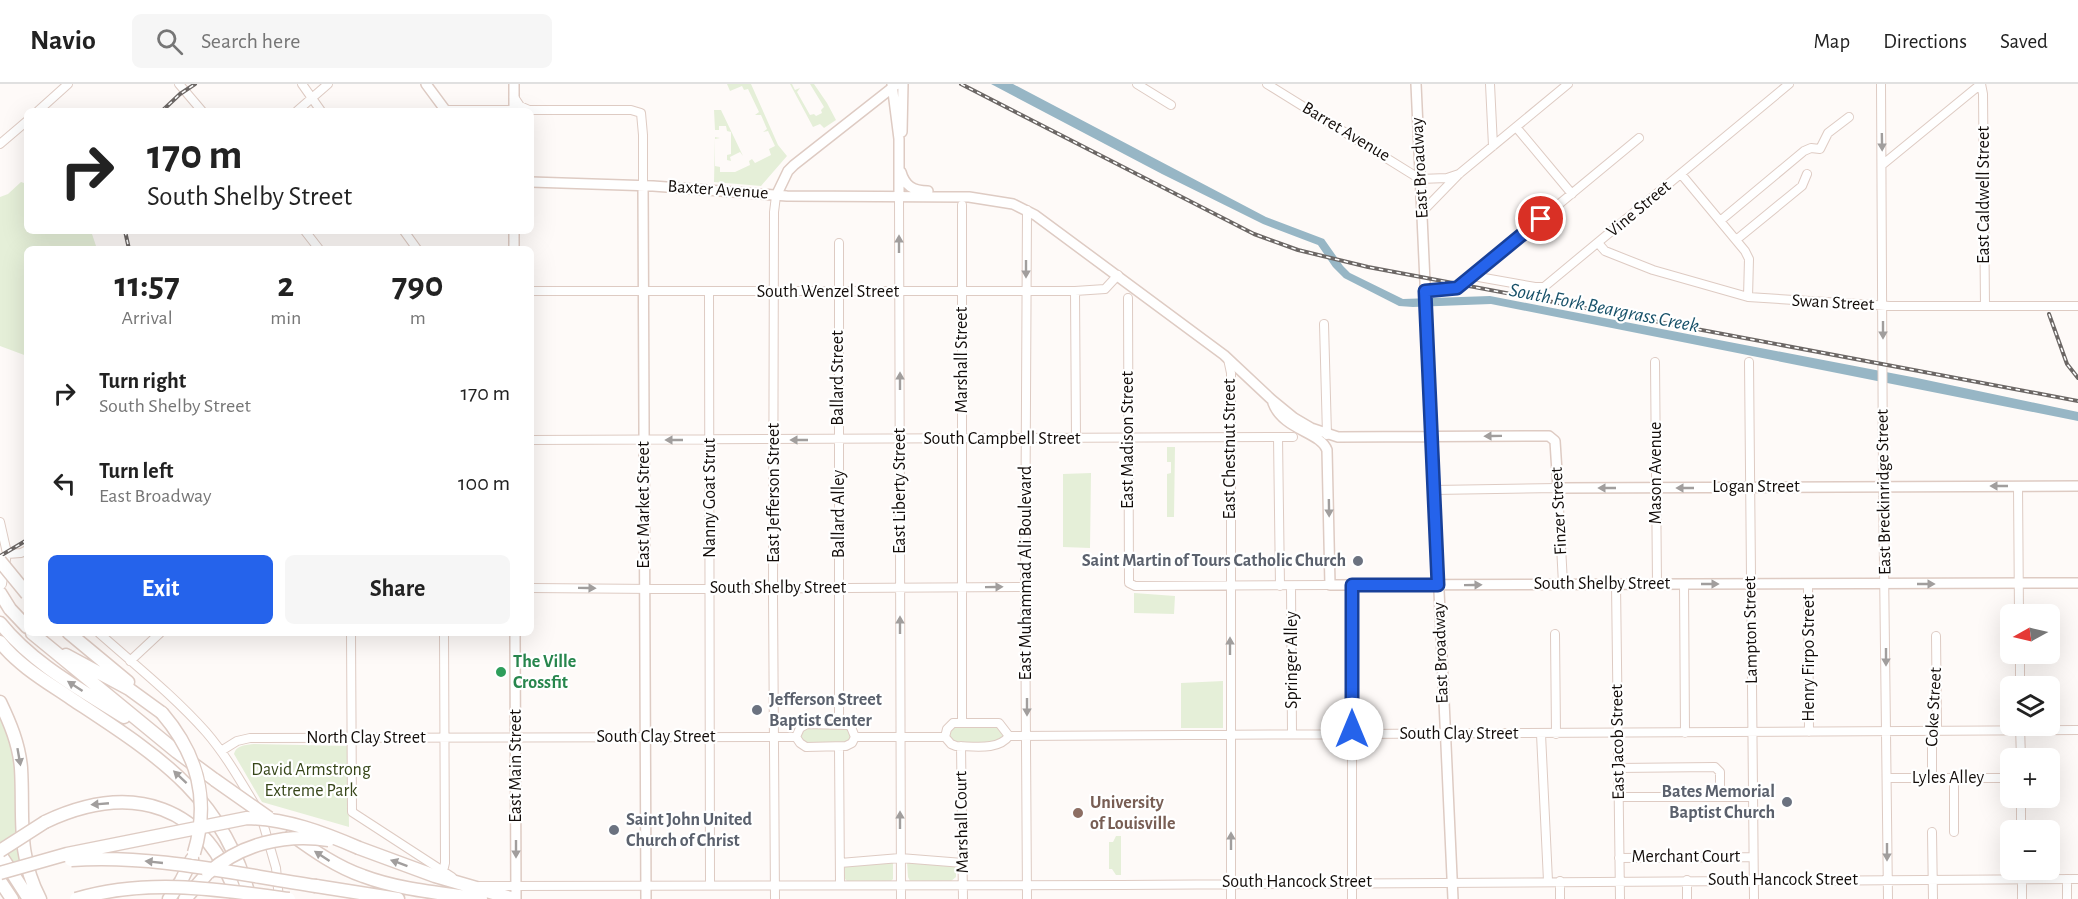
<!DOCTYPE html>
<meta charset="utf-8">
<style>
body{margin:0;font-family:"Alegreya Sans",sans-serif;background:#f6f6f6;color:#222;height:100vh;display:flex;flex-direction:column;font-size:22px;white-space:nowrap}
*{box-sizing:border-box;margin:0}
p{font-size:20px;color:#767676}
.icon{flex:none;width:33px;height:33px;fill:none;stroke:currentColor;stroke-width:2;stroke-linecap:round;stroke-linejoin:round}
.map{position:relative;flex:1;overflow:hidden}
.sheet{position:absolute;left:24px;top:162px;width:510px;height:390px;display:flex;flex-direction:column;background:#fff;border-radius:9px;box-shadow:0 6px 24px #0002}
.sheet>*{flex:none}
.banner{position:absolute;left:24px;top:24px;width:510px;height:126px;border-radius:9px;box-shadow:0 6px 24px #0002;background:#fff;color:#222;overflow:hidden}
.needle{width:39px;rotate:262deg}
.fabs{position:absolute;left:2000px;top:520px;display:grid;gap:12px}
.fabs a{display:grid;place-items:center;width:60px;height:60px;border-radius:9px;background:#fff;box-shadow:0 6px 24px #0002;font-size:30px}
.pin{position:absolute;display:grid;place-items:center;width:51px;height:51px;color:#fff;margin:-26px;border:3px solid #fff;border-radius:50%;box-shadow:0 2px 6px #0007}
.me{position:absolute;width:66px;margin:-33px;rotate:0deg;stroke-linejoin:round;filter:drop-shadow(0 0 4px #0008)}
.turn{display:flex;align-items:center;gap:21px;height:126px;padding:0 24px;font-size:27px}
.turn .icon{width:78px;height:78px;stroke-width:2.5}
.turn b{display:block;font-size:42px;line-height:51px}
.eta{display:flex;justify-content:space-evenly;align-items:center;height:102px;text-align:center}
.eta b{font-size:36px;font-weight:600;line-height:42px}
.action{display:flex;gap:12px;margin-top:auto;padding:12px 24px}
.action a{flex:1;height:69px;border-radius:9px;background:#2563eb;color:#fff;font-size:24px;font-weight:600;line-height:69px;text-align:center}
.action a+a{background:#f6f6f6;color:#222}
ul{padding:0;list-style:none}
li{display:flex;align-items:center;gap:18px;height:90px;padding:0 24px}
li div{flex:1}
li b{display:block;font-size:22px}
li em{font-style:normal}
header{display:flex;align-items:center;gap:36px;box-sizing:border-box;height:84px;padding:0 30px;background:#fff;border-bottom:2px solid #e0e0e0}
header strong{font-size:28px}
nav{display:flex;gap:33px;margin-inline-start:auto;font-size:21px}
.search{width:420px;height:54px;background:#f6f6f6;display:flex;align-items:center;gap:15px;box-sizing:border-box;padding:0 21px;border-radius:9px;color:#767676;font-size:22px}
.map>svg:first-child{display:block}
</style>
<header>
<strong>Navio</strong>
<div class="search"><svg class="icon" aria-label="search" viewBox="0 0 24 24"><circle cx="10" cy="10" r="6"/><path d="M15 15l6 6"/></svg>Search here</div>
<nav><a>Map</a><a>Directions</a><a>Saved</a></nav>
</header>
<div class="map">
<svg width="2078" height="815" viewBox="0 0 2078 815">
<rect width="100%" height="100%" fill="#fefaf8"/>
<!-- green -->
<path fill="#e5efd8" d="M727,0H751L778,61L787,72L761,102L714,98L715,53L720,54L715,55V82L720,83V88H735L750,81L749,77L752,75L755,79L771,71L769,65L775,62L768,47L763,48L767,45L761,31H755L759,28L748,5L744,6L742,2L730,7Z
M790,0H792L795,6L800,4L797,8L810,31L814,30L816,32L822,29L821,26L824,23L810,0H814L827,19L836,36L824,44L820,40L813,43Z
M714,26H721L743,72L740,68L730,73L731,77L727,76V71L731,70V48L727,47L726,42H719V46H715Z
M21,98L27,100V147H91L97,165H27V272L0,262V113L8,110Z
M1167,363H1175L1174,433H1167V390L1171,389V378H1167Z
M1091,389L1090,464L1063,463V390Z
M1134,509L1175,512L1174,530L1134,529Z
M1223,597V644H1181V599Z
M0,627L15,673L30,805L7,773L0,759Z
M954,642H997L1004,650L1003,654C993,662 960,662 950,655L949,651Z
M807,643H847C851,650 852,653 847,659L807,660L803,659L800,649Z
M254,660L348,662L349,743L262,718L234,670C236,661 246,661 254,660Z
M1116,752H1121V791H1116L1112,785H1109V758H1113Z
M893,777V795L891,797H847L844,794L843,783L845,782Z
M907,778L954,782L956,785V793L951,797H910L908,793Z"/>
<!-- water -->
<path fill="#97b6c5" d="M991,0H1013L1266,133L1324,155L1343,182L1350,189L1403,215L1490,212L1917,294L2078,328V337L1491,220L1413,223L1399,222L1344,194L1333,183L1318,161L1263,140L1162,90Z"/>
<g fill="none" stroke-linecap="round" stroke-linejoin="round">
<defs>
<path id="minor" d="M179,0L202,27
M302,0L321,27
M1137,0L1171,21
M1267,0L1420,95L1447,94L1459,90
M1490,0L1493,62
M1881,0L1883,398L1888,815
M1981,0L1983,10L1985,222
M514,13L520,22L529,26H631L641,29L643,51V101
M446,26H514
M38,27L68,0
M297,27L328,0
M1516,43L1572,110
M0,60L27,37
M1882,81L1981,0
M1681,90L1745,167L1749,175L1748,213
M899,112L901,815
M1027,126L1025,503L1027,815
M1422,128L1459,90L1568,0
M1720,137L1804,67L1811,64L1820,65L1828,49L1849,33
M305,147L319,165
M404,147L417,165
M1736,156L1802,102L1807,90
M1598,159L1605,167L1653,186L1748,213L1890,222H2078
M1473,192L1535,203H1544L1789,0
M531,207H1075L1105,205L1118,191
M1075,207L1076,355
M1425,207L1455,205L1460,202L1639,54
M709,208L710,800
M1128,214L1129,499L1135,502L1330,501
M1324,240L1327,351
M1228,275L1231,289V815
M1655,278L1657,500
M1749,278L1754,815
M1278,353L1280,502
M531,356L1293,353
M2018,402L2019,531
M1434,406L1558,404L1563,500
M0,438L7,469L2,500
M7,470L21,469L27,466
M1616,500L1620,815
M1684,500L1685,649
M1808,500L1809,648
M1352,501V815
M1291,502L1292,650
M531,504L656,505L1025,503
M99,549C135,581 174,612 206,648C225,670 240,696 255,721
M351,549L352,728L452,793
M1555,550L1556,650
M2020,570V603
M130,577L160,549
M962,639V121
M807,640L848,641L851,643L855,653L852,659L846,662L806,663L800,659L796,653L800,644Z
M839,640V159
M2020,642L2021,675
M1541,650L1548,797
M1009,652L2078,646
M855,653H945
M945,653L947,645L953,639H999L1009,652
M945,653L951,660L956,662C973,662 998,667 1009,652
M961,662L963,815
M839,663L840,800
M221,667L237,657L250,654L796,653
M1618,684L1715,683L1720,688V713
M1887,694H2010
M1932,694V648L1937,642L1936,552
M1954,694V748
M1619,713H1753
M2021,714V747
M261,732L276,784L279,815
M1932,748L1933,815
M1619,774L1753,773
M840,779L900,774L963,779
M2022,786V815
M443,787L445,779L444,549
M2067,795V815
M1687,796V815
M1560,797V815
M480,802L1122,801L2078,795
M775,815L773,511L774,128L776,112"/>
<path id="major" d="M426,0L446,27
M892,0L899,55V112
M1416,0L1453,815
M514,27V0
M902,48L903,0
M901,88C905,102 913,107 928,107
M531,98L653,102L787,112L969,113L1013,120L1035,131L1224,271L1272,316L1294,334L1311,344L1338,353L1549,352L1555,357L1558,404L2078,402
M643,101L646,815
M776,112L788,87L794,81L897,0
M514,147V165
M1273,319C1283,346 1321,348 1327,366L1330,501L2078,499
M515,549L516,815"/>
<path id="highway" d="M0,509L10,525L27,543
M0,539C33,580 80,605 124,633
M32,549L177,668L215,696
M69,549L128,598
M0,558C19,582 47,598 72,615C155,670 224,711 250,815
M66,571L129,605L162,629
M0,618C10,639 19,660 21,684C24,732 16,769 40,815
M45,738C132,697 208,720 237,815
M292,751C314,767 337,783 363,792C400,806 442,809 481,815
M359,764L435,792L514,815
M0,770L29,815
M0,797L12,815
M316,802L398,815
M169,815L181,797L192,775
M185,815L206,791"/>
</defs>
<!-- minor casing -->
<use href="#minor" stroke="#decbc3" stroke-width="10"/>
<!-- major casing -->
<use href="#major" stroke="#decbc3" stroke-width="12"/>
<!-- highway casing -->
<use href="#highway" stroke="#decbc3" stroke-width="15"/>
<!-- minor -->
<use href="#minor" stroke="#fff" stroke-width="8"/>
<!-- major -->
<use href="#major" stroke="#fff" stroke-width="9"/>
<!-- highway -->
<use href="#highway" stroke="#fff" stroke-width="12"/>
<defs>
<path id="rail" d="M961,0L1254,150L1298,166L1368,183L2078,317
M162,27L180,10L195,0
M125,147L129,165
M2049,230L2067,280L2078,294
M0,472L27,456"/>
</defs>
<!-- rail casing -->
<use href="#rail" stroke="#6c6765" stroke-width="4"/>
<!-- rail -->
<use href="#rail" stroke="#fff" stroke-width="1.5" stroke-dasharray="4.5" stroke-linecap="butt"/>
<defs>
<path id="highway-bridge" d="M0,477L27,510
M162,629C198,671 210,716 194,769
M215,696L269,734
M0,767L45,738
M71,776C153,770 235,790 316,802
M0,789L67,770L247,734C287,735 322,748 359,764
M208,789C241,760 285,749 329,756
M76,815C147,794 217,805 289,815"/>
</defs>
<!-- highway-bridge casing -->
<use href="#highway-bridge" stroke="#decbc3" stroke-width="15" stroke-linecap="butt"/>
<!-- highway-bridge -->
<use href="#highway-bridge" stroke="#fff" stroke-width="12"/>
</g>
<!-- one-way arrows -->
<defs><path id="oneway-solid" d="M-6-.8H1V-3.2L6.5 0L1 3.2V.8H-6Z" transform="scale(1.5)"/></defs>
<g fill="#a19e9d">
<use href="#oneway-solid" transform="translate(1882 58) rotate(89)"/>
<use href="#oneway-solid" transform="translate(899 160) rotate(-90)"/>
<use href="#oneway-solid" transform="translate(1026 185) rotate(90)"/>
<use href="#oneway-solid" transform="translate(1883 246) rotate(90)"/>
<use href="#oneway-solid" transform="translate(900 297) rotate(-90)"/>
<use href="#oneway-solid" transform="translate(1493 352) rotate(179)"/>
<use href="#oneway-solid" transform="translate(674 356) rotate(-180)"/>
<use href="#oneway-solid" transform="translate(799 356) rotate(-180)"/>
<use href="#oneway-solid" transform="translate(1999 402) rotate(180)"/>
<use href="#oneway-solid" transform="translate(1607 404) rotate(180)"/>
<use href="#oneway-solid" transform="translate(1685 404) rotate(180)"/>
<use href="#oneway-solid" transform="translate(1329 424) rotate(89)"/>
<use href="#oneway-solid" transform="translate(1710 500)"/>
<use href="#oneway-solid" transform="translate(1926 500)"/>
<use href="#oneway-solid" transform="translate(1473 501) rotate(-1)"/>
<use href="#oneway-solid" transform="translate(994 503) rotate(-1)"/>
<use href="#oneway-solid" transform="translate(587 504) rotate(1)"/>
<use href="#oneway-solid" transform="translate(900 541) rotate(-90)"/>
<use href="#oneway-solid" transform="translate(1230 562) rotate(-90)"/>
<use href="#oneway-solid" transform="translate(1886 573) rotate(90)"/>
<use href="#oneway-solid" transform="translate(75 602) rotate(-147)"/>
<use href="#oneway-solid" transform="translate(1027 623) rotate(90)"/>
<use href="#oneway-solid" transform="translate(19 673) rotate(80)"/>
<use href="#oneway-solid" transform="translate(180 693) rotate(-137)"/>
<use href="#oneway-solid" transform="translate(100 720) rotate(175)"/>
<use href="#oneway-solid" transform="translate(900 736) rotate(-90)"/>
<use href="#oneway-solid" transform="translate(1231 757) rotate(-90)"/>
<use href="#oneway-solid" transform="translate(516 765) rotate(90)"/>
<use href="#oneway-solid" transform="translate(1887 768) rotate(90)"/>
<use href="#oneway-solid" transform="translate(322 772) rotate(-147)"/>
<use href="#oneway-solid" transform="translate(154 778) rotate(-174)"/>
<use href="#oneway-solid" transform="translate(399 779) rotate(-160)"/>
</g>
<g fill="none" stroke-linecap="round" stroke-linejoin="round">
<defs>
<path id="route" d="M1352,645V501H1438L1425,207L1457,204L1541,135"/>
</defs>
<!-- route casing -->
<use href="#route" stroke="#184099" stroke-width="15"/>
<!-- route -->
<use href="#route" stroke="#2563eb" stroke-width="10"/>
</g>
<!-- markers -->
<g fill="#6b7280" stroke="#fff" stroke-width="2">
<circle cx="1358" cy="477" r="6"/>
<circle cx="757" cy="626" r="6"/>
<circle cx="1787" cy="718" r="6"/>
<circle cx="614" cy="746" r="6"/>
</g>
<circle fill="#2e9e5b" stroke="#fff" stroke-width="2" cx="501" cy="588" r="6"/>
<circle fill="#8d6e63" stroke="#fff" stroke-width="2" cx="1078" cy="729" r="6"/>
<g text-anchor="middle" dominant-baseline="central" stroke-width="4.5" stroke-linejoin="round" paint-order="stroke">
<!-- street labels -->
<g font-size="18" fill="#130d0a" stroke="#fff">
<text transform="translate(1346 48) rotate(31)">Barret Avenue</text>
<text transform="translate(1420 84) rotate(-93)">East Broadway</text>
<text transform="translate(718 106) rotate(4)">Baxter Avenue</text>
<text transform="translate(1984 111) rotate(-90)">East Caldwell Street</text>
<text transform="translate(1639 125) rotate(-40)">Vine Street</text>
<text x="828" y="208">South Wenzel Street</text>
<text transform="translate(1833 219) rotate(3)">Swan Street</text>
<text transform="translate(962 276) rotate(-90)">Marshall Street</text>
<text transform="translate(838 294) rotate(-90)">Ballard Street</text>
<text x="1002" y="355">South Campbell Street</text>
<text transform="translate(1128 356) rotate(-90)">East Madison Street</text>
<text transform="translate(1230 365) rotate(-90)">East Chestnut Street</text>
<text transform="translate(1656 389) rotate(-90)">Mason Avenue</text>
<text x="1756" y="403">Logan Street</text>
<text transform="translate(900 407) rotate(-90)">East Liberty Street</text>
<text transform="translate(1884 408) rotate(-91)">East Breckinridge Street</text>
<text transform="translate(774 409) rotate(-90)">East Jefferson Street</text>
<text transform="translate(710 414) rotate(-90)">Nanny Goat Strut</text>
<text transform="translate(644 421) rotate(-90)">East Market Street</text>
<text transform="translate(1559 427) rotate(-93)">Finzer Street</text>
<text transform="translate(839 430) rotate(-90)">Ballard Alley</text>
<text transform="translate(1026 489) rotate(-90)">East Muhammad Ali Boulevard</text>
<text x="1602" y="500">South Shelby Street</text>
<text x="778" y="504">South Shelby Street</text>
<text transform="translate(1751 546) rotate(-91)">Lampton Street</text>
<text transform="translate(1441 569) rotate(-92)">East Broadway</text>
<text transform="translate(1809 574) rotate(-90)">Henry Firpo Street</text>
<text transform="translate(1292 576) rotate(-90)">Springer Alley</text>
<text transform="translate(1934 623) rotate(-87)">Coke Street</text>
<text x="1459" y="650">South Clay Street</text>
<text x="656" y="653">South Clay Street</text>
<text x="366" y="654">North Clay Street</text>
<text transform="translate(1618 658) rotate(-91)">East Jacob Street</text>
<text transform="translate(516 682) rotate(-90)">East Main Street</text>
<text x="1948" y="694">Lyles Alley</text>
<text transform="translate(962 738) rotate(-91)">Marshall Court</text>
<text x="1686" y="773">Merchant Court</text>
<text x="1783" y="796">South Hancock Street</text>
<text x="1297" y="798">South Hancock Street</text>
</g>
<!-- worship labels -->
<g font-size="18" font-weight="bold" fill="#5b616d" stroke="#fff" text-anchor="end">
<text x="1346" y="477">Saint Martin of Tours Catholic Church</text>
<text x="769" y="616" text-anchor="start">Jefferson Street<tspan x="769" dy="21">Baptist Center</tspan></text>
<text x="1775" y="708">Bates Memorial<tspan x="1775" dy="21">Baptist Church</tspan></text>
<text x="626" y="736" text-anchor="start">Saint John United<tspan x="626" dy="21">Church of Christ</tspan></text>
</g>
<!-- leisure labels -->
<g font-size="18" font-weight="bold" fill="#27864d" stroke="#fff" text-anchor="start">
<text x="513" y="578">The Ville<tspan x="513" dy="21">Crossfit</tspan></text>
</g>
<!-- park labels -->
<g font-size="18" fill="#374619" stroke="#fff">
<text x="311" y="686">David Armstrong<tspan x="311" dy="21">Extreme Park</tspan></text>
</g>
<!-- education labels -->
<g font-size="18" font-weight="bold" fill="#785e54" stroke="#fff" text-anchor="start">
<text x="1090" y="719">University<tspan x="1090" dy="21">of Louisville</tspan></text>
</g>
<!-- water labels -->
<g font-size="20" font-style="italic" fill="#175169" stroke="#fff">
<text transform="translate(1604 224) rotate(11)">South Fork Beargrass Creek</text>
</g>
</g>
</svg>
<div class="fabs">
<a><svg class="needle" viewBox="-14 -14 28 28"><path d="M0-13l5 13h-10z" fill="#e53935"/><path d="M0 13l5-13h-10z" fill="#767676"/></svg></a>
<a><svg class="icon" aria-label="layers" viewBox="0 0 24 24"><path d="M12 4l9 5-9 5-9-5zM3 14l9 5 9-5"/></svg></a>
<a>+</a>
<a>−</a>
</div>
<div class="pin" style="left:1541px;top:135px;background:#d93025"><svg class="icon" aria-label="arrive" viewBox="0 0 24 24"><path d="M6 21V4h12l-3 4 3 4H6"/></svg></div>
<svg class="me" style="left:1352px;top:645px" viewBox="-20 -20 40 40"><circle r="19" fill="#fff"/><path d="M0-13L10 11 0 6-10 11z" fill="#2563eb"/></svg>
<div class="banner">
<div class="turn"><svg class="icon" aria-label="right" viewBox="0 0 24 24"><path d="M7 20v-9h11M14 6l5 5-5 5"/></svg><div><b>170 m</b>South Shelby Street</div></div>
</div>
<section class="sheet">
<div class="eta">
<div><b>11:57</b><p>Arrival</p></div>
<div><b>2</b><p>min</p></div>
<div><b>790</b><p>m</p></div>
</div>
<ul>
<li><svg class="icon" aria-label="right" viewBox="0 0 24 24"><path d="M7 20v-9h11M14 6l5 5-5 5"/></svg><div><b>Turn right</b><p>South Shelby Street</p></div><em>170 m</em></li>
<li><svg class="icon" aria-label="left" viewBox="0 0 24 24"><path d="M17 20v-9H6M10 6l-5 5 5 5"/></svg><div><b>Turn left</b><p>East Broadway</p></div><em>100 m</em></li>
</ul>
<div class="action"><a>Exit</a><a>Share</a></div>
</section>
</div>
